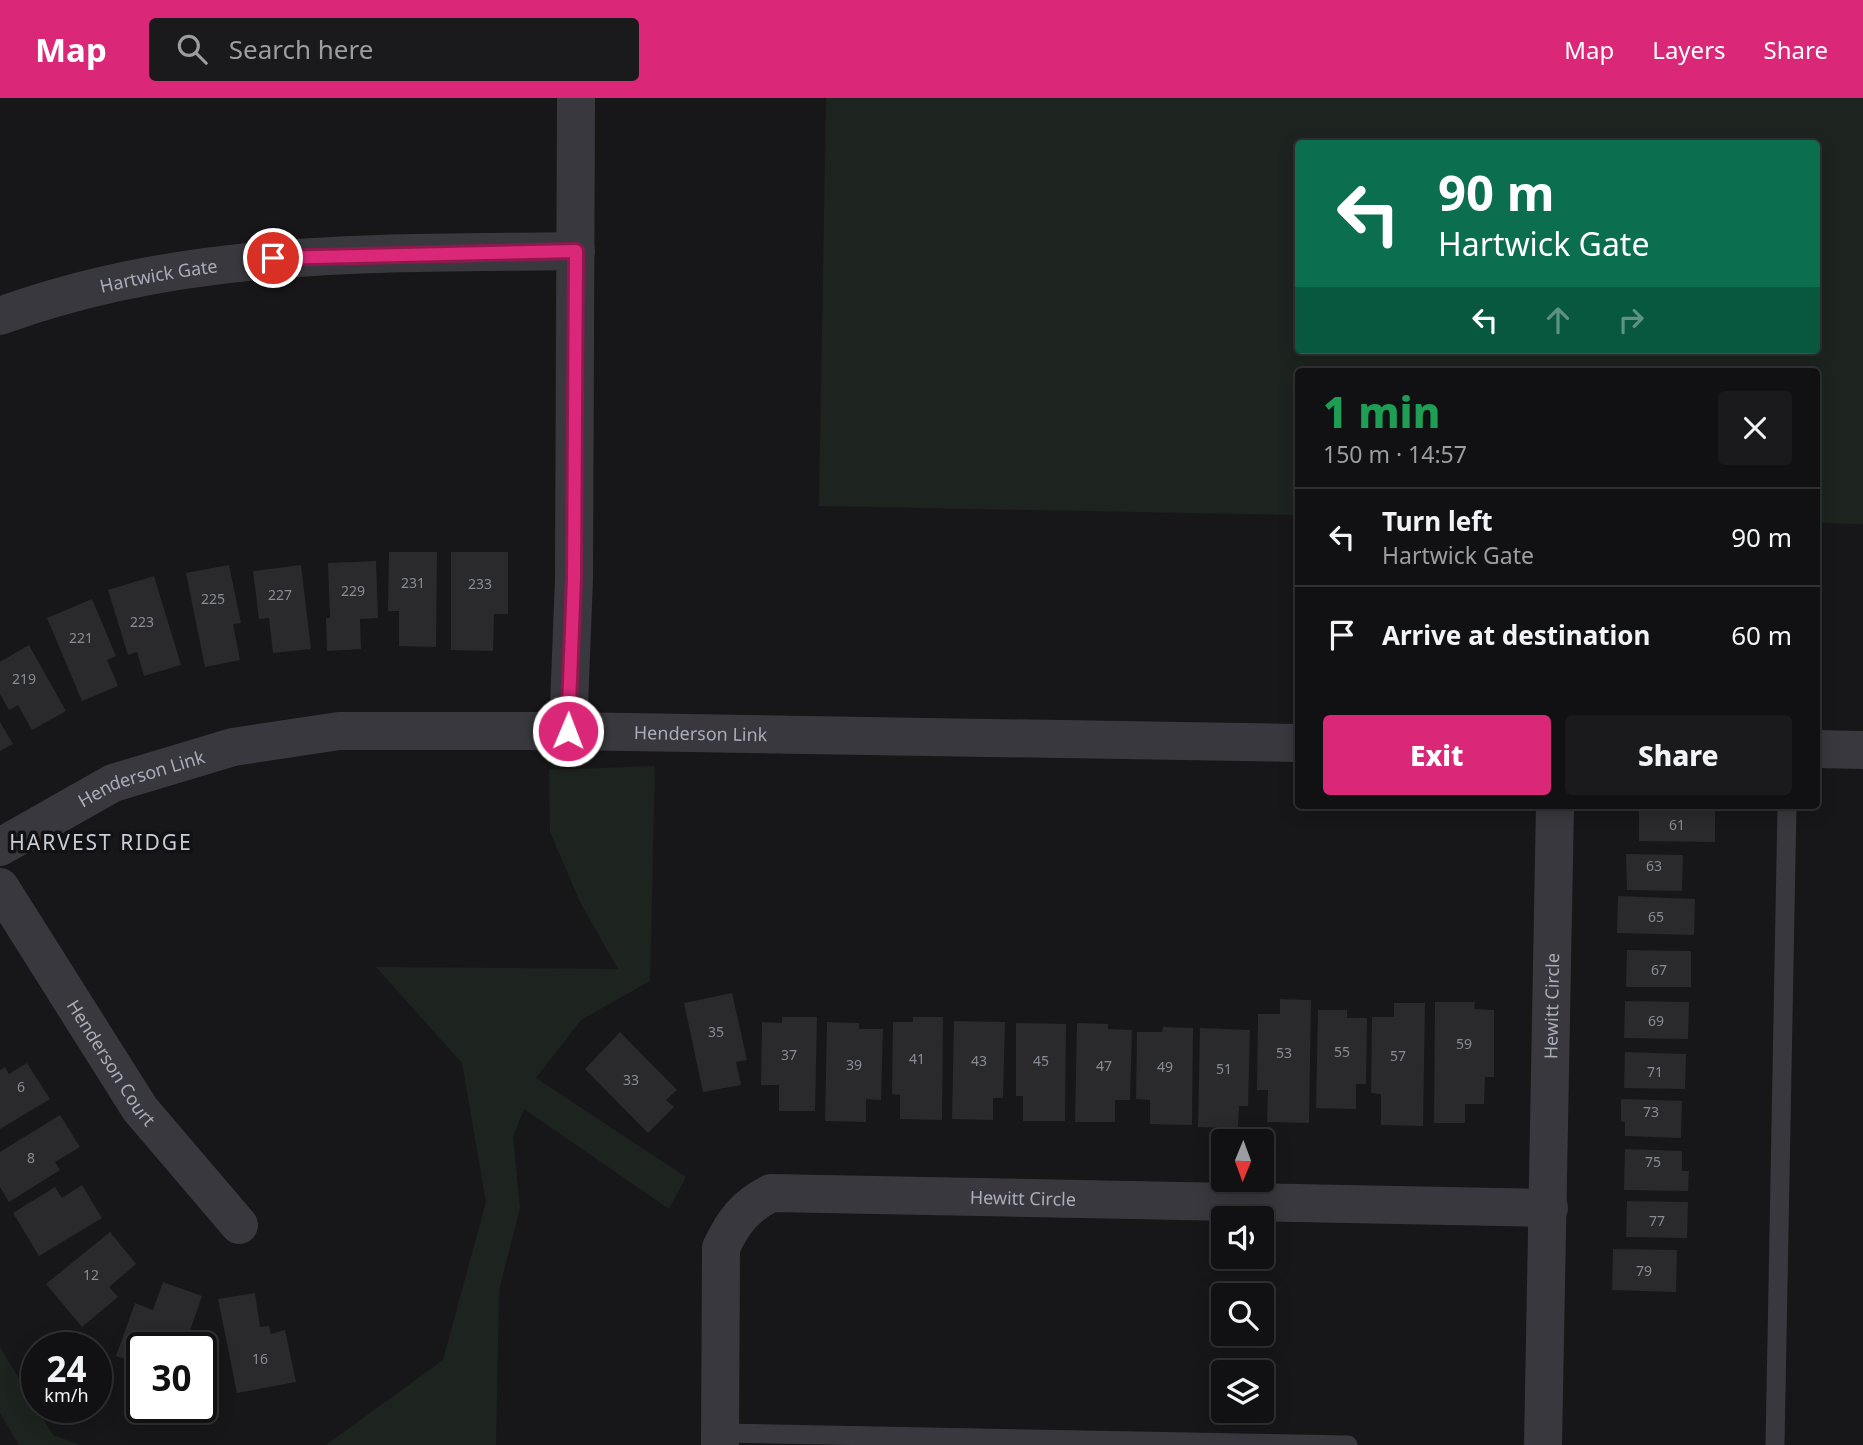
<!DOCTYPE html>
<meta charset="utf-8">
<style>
body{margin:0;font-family:"Noto Sans",sans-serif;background:#1a1a1c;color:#f1f3f6;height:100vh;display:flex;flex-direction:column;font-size:26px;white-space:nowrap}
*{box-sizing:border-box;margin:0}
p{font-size:23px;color:#9c9da0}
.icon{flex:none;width:38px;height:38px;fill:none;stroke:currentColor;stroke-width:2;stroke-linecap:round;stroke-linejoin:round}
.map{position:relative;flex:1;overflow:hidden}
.sheet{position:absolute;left:1295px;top:270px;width:525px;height:441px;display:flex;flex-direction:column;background:#111113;border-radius:7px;box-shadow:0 4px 18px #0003,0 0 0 2px #303133}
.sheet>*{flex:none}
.hud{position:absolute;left:1295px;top:42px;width:525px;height:214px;border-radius:7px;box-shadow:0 4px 18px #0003,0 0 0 2px #303133;background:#0b6e4f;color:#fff;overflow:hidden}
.needle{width:46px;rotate:181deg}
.tools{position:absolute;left:1211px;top:1031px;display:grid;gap:14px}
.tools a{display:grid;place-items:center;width:63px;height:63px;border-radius:7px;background:#111113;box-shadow:0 4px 18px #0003,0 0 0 2px #303133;font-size:35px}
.speed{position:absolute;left:21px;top:1234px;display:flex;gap:14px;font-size:35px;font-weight:700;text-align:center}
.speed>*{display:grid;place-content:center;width:91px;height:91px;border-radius:50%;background:#111113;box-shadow:0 4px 18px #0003,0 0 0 2px #303133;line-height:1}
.speed small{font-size:18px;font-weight:400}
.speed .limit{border:4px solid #111;border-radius:10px;background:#fff;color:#111}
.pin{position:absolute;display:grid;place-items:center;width:60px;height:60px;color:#fff;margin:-30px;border:4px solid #fff;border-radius:50%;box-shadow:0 2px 7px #0007}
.me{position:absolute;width:77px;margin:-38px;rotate:1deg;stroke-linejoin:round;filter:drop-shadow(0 0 5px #0008)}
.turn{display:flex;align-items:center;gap:24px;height:147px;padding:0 28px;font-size:32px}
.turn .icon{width:91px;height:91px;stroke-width:2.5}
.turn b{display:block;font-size:49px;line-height:60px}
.lanes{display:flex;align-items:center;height:66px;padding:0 28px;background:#0003;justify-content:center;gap:35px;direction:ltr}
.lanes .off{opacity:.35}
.round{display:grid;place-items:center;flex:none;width:74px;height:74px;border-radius:7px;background:#1a1a1c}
.summary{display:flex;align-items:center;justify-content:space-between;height:119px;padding:0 28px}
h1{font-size:42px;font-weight:800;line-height:52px;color:#1e9e55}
.button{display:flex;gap:14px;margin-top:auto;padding:14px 28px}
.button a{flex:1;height:80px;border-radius:7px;background:#db2777;color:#fff;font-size:28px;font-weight:800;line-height:80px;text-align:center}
.button a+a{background:#1a1a1c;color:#f1f3f6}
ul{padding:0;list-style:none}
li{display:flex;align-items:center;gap:21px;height:98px;padding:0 28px;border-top:2px solid #303133}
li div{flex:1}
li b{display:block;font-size:26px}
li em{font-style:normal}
header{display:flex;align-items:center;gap:42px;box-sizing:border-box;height:98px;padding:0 35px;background:#db2777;color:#fff}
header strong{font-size:33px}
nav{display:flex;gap:38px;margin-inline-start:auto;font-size:24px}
.search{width:490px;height:63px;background:#1a1a1c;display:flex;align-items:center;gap:18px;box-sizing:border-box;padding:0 24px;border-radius:7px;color:#9c9da0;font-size:26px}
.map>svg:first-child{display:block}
</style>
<header>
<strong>Map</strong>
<div class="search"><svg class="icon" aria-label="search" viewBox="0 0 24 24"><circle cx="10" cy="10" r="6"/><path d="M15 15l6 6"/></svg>Search here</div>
<nav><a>Map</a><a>Layers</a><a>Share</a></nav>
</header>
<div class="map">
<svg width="1863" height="1347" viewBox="0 0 1863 1347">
<rect width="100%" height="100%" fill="#171719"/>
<!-- green -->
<path fill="#1d241f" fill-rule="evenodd" d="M826,0H1863V426L1817,425L1816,273H1298V417L819,408ZM1298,46H1816V252H1298Z
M655,668L650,883L581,922L536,980L686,1079L669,1111L524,1011L513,1039L520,1110L499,1192L496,1347H326L443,1262L486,1104L462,965L376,869L618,871L580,804L550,734L549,672Z
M0,1249L53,1337L80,1347H19L0,1315Z"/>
<!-- building -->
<path fill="#2a2a2d" d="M389,454H437L436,549L399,548V513H388Z
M451,454H508V516H494L493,553L451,552Z
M376,463L378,520L360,521L361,551L327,553L326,520H330L328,465Z
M229,467L241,525L233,526L240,562L205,569L186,475Z
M301,467L311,551L273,555L269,520L259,521L253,473Z
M154,478L181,567L144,578L137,554L128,557L108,492Z
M92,501L116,558L107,562L118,588L82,603L47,520Z
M29,547L66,613L32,632L18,607L9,612L0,596V564Z
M0,624L13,646L0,653Z
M1639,707L1715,709V744L1639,743Z
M1626,756L1683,757L1682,793L1627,792Z
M1618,798L1695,801L1694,837L1617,835Z
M1627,852L1691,853V889H1626Z
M732,895L747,962L736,964L741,987L703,994L684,905Z
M1280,901L1311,902L1309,1025L1267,1024L1268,992H1257L1258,916H1280Z
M1625,903L1689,904L1688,941L1624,940Z
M1435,904H1475L1474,911L1494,912V979H1485L1484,1006H1465V1025H1434Z
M1394,905H1425L1423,1028L1381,1027V996L1371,995L1372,919H1394Z
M1318,912H1347V920H1367L1366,986H1356V1011L1316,1010Z
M782,919H817L815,1013H779V987H761L762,924L782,925Z
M913,919H943L942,1022L900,1021V997L892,996L893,924H913Z
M954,923L1005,924L1003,1000H993V1022L952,1021Z
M827,924L859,925V931H883L881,1002L866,1001V1024L825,1023Z
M1016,925L1066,926L1065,1023H1023V998H1016Z
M1077,925L1108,926V931L1132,932L1130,1002H1115V1024H1075Z
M1163,929L1193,930L1192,1027L1150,1026V1002L1136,1001L1137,934H1162Z
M1200,930L1250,932L1248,1008H1239L1238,1030L1198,1029Z
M620,934L677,992L666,1002L674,1009L648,1035L585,971Z
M1625,954L1686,956L1685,991L1624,990Z
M27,965L50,1001L0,1031V972L5,969L9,976Z
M1621,1001L1682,1003L1681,1040L1625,1038V1024L1621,1023Z
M60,1017L80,1049L55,1064L60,1072L9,1104L0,1089V1054Z
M1625,1051L1682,1053V1073H1689L1688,1093L1624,1092Z
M82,1087L102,1120L39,1158L13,1115L55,1089L62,1100Z
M1627,1103L1688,1104L1687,1140L1626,1139Z
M110,1134L136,1166L109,1189L118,1199L82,1229L46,1186Z
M1613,1151L1677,1152L1676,1194L1612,1192Z
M163,1184L202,1198L184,1250H142V1267L116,1258L135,1205L153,1212Z
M255,1195L260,1229L269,1228L271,1236L285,1232L296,1284L237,1295L218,1201Z"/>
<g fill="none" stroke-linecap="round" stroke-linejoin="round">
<!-- lane -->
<path stroke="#38383e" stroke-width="19" d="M720,1335L1348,1347
M1775,1347L1787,707"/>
<!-- street -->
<g stroke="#38383e" stroke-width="38">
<path id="s1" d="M0,218C189,149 378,156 576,153"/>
<path d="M568,633L574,481L576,0"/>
<path d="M1816,651L1863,652"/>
<path id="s2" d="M0,749L113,685L233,649L339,633H568L1298,645"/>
<path id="s3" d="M0,789L140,1011L239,1127"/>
<path id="s4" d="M720,1347L721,1150C733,1124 745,1108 771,1095L1549,1110"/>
<path id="s5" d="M1543,1347L1555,707"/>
</g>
</g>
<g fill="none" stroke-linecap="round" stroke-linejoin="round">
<defs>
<path id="route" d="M273,160L576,153L574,481L568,633"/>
</defs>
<!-- route casing -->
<use href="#route" stroke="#8e194d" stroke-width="18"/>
<!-- route -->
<use href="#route" stroke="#db2777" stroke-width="12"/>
</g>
<g text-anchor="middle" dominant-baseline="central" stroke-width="7" stroke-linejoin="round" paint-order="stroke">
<!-- number labels -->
<g font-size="14" fill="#898b95">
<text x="413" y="484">231</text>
<text x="480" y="485">233</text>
<text x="353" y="492">229</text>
<text x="280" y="496">227</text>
<text x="213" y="500">225</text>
<text x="142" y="523">223</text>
<text x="81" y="539">221</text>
<text x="24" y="580">219</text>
<text x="1677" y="726">61</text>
<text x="1654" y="767">63</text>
<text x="1656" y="818">65</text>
<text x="1659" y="871">67</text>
<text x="1656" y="922">69</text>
<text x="716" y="933">35</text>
<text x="1464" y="945">59</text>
<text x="1342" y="953">55</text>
<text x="1284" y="954">53</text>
<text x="789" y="956">37</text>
<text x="1398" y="957">57</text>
<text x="917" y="960">41</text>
<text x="979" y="962">43</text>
<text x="1041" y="962">45</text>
<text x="854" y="966">39</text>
<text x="1104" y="967">47</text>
<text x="1165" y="968">49</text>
<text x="1224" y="970">51</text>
<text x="1655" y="973">71</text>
<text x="631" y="981">33</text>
<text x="21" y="988">6</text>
<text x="1651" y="1013">73</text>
<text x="31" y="1059">8</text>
<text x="1653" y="1063">75</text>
<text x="1657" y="1122">77</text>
<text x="1644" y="1172">79</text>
<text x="91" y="1176">12</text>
<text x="260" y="1260">16</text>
</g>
<!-- street labels -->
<g font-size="18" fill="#aaacb9" stroke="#121214">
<text stroke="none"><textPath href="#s1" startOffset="164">Hartwick Gate</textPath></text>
<text stroke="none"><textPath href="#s2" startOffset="724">Henderson Link</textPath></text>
<text stroke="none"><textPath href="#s2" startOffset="158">Henderson Link</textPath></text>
<text stroke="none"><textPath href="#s5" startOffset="439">Hewitt Circle</textPath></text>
<text stroke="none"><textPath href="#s3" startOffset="208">Henderson Court</textPath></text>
<text stroke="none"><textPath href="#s4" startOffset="525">Hewitt Circle</textPath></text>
</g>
<!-- quarter labels -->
<g font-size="21" letter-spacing="2" fill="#caccd5" stroke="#121214">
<text x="101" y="744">HARVEST RIDGE</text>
</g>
</g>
</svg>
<div class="tools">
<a><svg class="needle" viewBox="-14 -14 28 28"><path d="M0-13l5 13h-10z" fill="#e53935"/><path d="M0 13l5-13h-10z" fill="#9c9da0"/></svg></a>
<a><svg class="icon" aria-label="sound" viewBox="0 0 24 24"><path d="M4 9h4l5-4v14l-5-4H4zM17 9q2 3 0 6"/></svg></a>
<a><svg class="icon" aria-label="search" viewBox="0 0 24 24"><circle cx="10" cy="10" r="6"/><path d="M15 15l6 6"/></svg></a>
<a><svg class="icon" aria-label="layers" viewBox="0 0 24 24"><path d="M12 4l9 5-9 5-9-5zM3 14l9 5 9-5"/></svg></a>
</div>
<div class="speed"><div>24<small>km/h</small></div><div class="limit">30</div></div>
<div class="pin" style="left:273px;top:160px;background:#d93025"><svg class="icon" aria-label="arrive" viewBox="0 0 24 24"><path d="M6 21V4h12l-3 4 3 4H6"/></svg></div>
<svg class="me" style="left:568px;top:633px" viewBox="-20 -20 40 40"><circle r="17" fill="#db2777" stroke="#fff" stroke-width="3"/><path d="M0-11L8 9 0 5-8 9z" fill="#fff"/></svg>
<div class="hud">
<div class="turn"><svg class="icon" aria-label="left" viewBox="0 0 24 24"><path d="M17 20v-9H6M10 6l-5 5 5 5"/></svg><div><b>90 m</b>Hartwick Gate</div></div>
<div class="lanes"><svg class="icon" aria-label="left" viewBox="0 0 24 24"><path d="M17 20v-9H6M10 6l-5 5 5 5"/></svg><svg class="icon off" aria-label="ahead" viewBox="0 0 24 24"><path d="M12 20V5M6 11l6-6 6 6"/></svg><svg class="icon off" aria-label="right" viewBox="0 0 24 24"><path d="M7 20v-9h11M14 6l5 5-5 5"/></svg></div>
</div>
<section class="sheet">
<div class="summary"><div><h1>1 min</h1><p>150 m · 14:57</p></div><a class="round"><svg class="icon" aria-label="close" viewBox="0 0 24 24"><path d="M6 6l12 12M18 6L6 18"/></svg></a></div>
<ul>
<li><svg class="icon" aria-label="left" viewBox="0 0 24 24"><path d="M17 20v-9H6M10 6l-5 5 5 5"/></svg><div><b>Turn left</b><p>Hartwick Gate</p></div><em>90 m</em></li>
<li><svg class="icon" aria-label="arrive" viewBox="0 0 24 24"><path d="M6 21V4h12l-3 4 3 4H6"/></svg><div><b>Arrive at destination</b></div><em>60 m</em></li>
</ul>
<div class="button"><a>Exit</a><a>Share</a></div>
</section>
</div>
